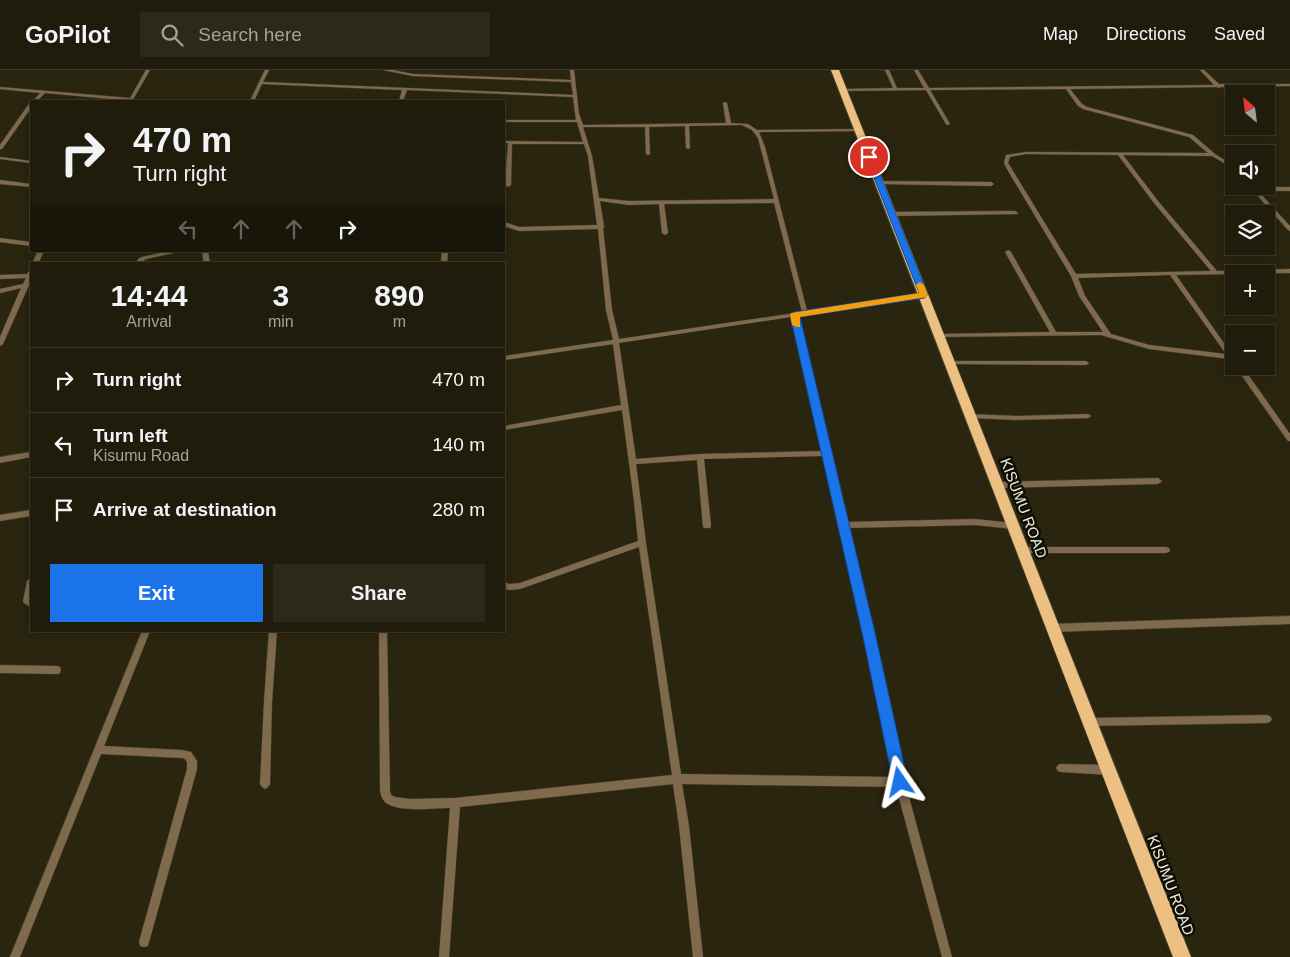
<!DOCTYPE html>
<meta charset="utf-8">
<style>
body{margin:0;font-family:Helvetica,sans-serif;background:#2c2919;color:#f1f3f6;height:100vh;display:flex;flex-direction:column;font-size:19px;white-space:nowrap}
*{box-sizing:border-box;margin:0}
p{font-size:16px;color:#a1a19d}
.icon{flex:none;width:28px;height:28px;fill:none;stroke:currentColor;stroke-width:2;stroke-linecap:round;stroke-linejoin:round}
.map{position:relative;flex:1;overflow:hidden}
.side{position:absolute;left:30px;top:192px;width:475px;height:370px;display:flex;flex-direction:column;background:#1f1c0b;border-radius:0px;box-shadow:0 2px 12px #0003,0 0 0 1px #3c3a2c}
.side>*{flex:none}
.hud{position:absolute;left:30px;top:30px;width:475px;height:152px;border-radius:0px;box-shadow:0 2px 12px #0003,0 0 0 1px #3c3a2c;background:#1f1c0b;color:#f1f3f6;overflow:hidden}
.needle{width:32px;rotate:332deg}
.buttons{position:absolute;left:1225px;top:15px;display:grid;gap:10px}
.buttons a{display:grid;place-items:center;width:50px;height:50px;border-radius:0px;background:#1f1c0b;box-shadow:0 2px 12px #0003,0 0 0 1px #3c3a2c;font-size:25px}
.pin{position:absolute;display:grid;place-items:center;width:42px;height:42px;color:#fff;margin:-21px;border:2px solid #fff;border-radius:50%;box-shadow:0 1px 5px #0007}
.me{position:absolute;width:55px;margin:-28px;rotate:349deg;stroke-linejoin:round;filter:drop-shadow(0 0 4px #0008)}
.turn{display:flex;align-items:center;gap:18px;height:105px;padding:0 20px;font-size:22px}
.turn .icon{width:65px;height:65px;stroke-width:2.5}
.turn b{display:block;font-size:35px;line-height:42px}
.lanes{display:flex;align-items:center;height:48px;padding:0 20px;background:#0003;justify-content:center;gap:25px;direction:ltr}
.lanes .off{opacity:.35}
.eta{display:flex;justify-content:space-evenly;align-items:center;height:85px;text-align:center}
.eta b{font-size:30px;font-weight:800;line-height:35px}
.button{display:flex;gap:10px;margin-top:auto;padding:10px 20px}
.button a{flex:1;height:58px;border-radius:0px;background:#1a73e8;color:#fff;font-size:20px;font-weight:800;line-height:58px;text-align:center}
.button a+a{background:#2c2919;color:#f1f3f6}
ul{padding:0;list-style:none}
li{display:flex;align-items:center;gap:15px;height:65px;padding:0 20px;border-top:1px solid #3c3a2c}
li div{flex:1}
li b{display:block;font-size:19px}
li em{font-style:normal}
header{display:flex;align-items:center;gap:30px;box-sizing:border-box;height:70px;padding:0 25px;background:#1f1c0b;border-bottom:1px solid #3c3a2c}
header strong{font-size:24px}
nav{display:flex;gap:28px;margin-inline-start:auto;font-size:18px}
.search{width:350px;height:45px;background:#2c2919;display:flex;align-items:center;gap:12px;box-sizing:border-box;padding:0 18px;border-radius:0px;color:#a1a19d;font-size:19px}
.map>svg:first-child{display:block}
</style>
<header>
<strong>GoPilot</strong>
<div class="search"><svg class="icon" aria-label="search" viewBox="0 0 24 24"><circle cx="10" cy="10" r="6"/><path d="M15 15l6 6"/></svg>Search here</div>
<nav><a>Map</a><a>Directions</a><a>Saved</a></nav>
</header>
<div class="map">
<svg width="1290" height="887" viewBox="0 0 1290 887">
<rect width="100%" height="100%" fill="#29250f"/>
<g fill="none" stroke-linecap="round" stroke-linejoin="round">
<defs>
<path id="minor" d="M146,0H150L132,31L45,23L37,31H33L40,23L0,19V17L130,28Z
M265,0H269L263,12L573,25L571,12L413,6L383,0H392L413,4L571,10L570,0H574L579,44L583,55L726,53L723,33L725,32L727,33L731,53L748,54L757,60L861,59V61H859L759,62L765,77L807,241L924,223L927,225L924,227L797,246L846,452L975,449L1013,453L1016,454L1017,456L1016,458L1013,459L975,455L848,458L890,636L905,712L952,887H942L896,717L682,714L689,756L703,887H693L679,756L673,714L460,737L449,887H439L450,738C434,738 397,743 385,732C382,729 381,725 380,721L379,561H387L390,721L391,725L395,727L410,729L455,728L672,705L639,477L520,519L509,520L504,518V512L509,514L520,513L638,471L634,431L622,340L504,360V356L621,335L613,274L504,290V286L613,270L606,240L598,159L519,161L504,156V152L519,157L597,155L588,86L584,74H512L511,115L508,117L505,115L508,73H504V71L583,72L577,52H504V50H576L573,27L407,20L403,31H399L402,20L262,14L254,31H250ZM742,55L752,60L758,68L774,129L629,131L599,128L592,86L583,57H645L646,84L648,85L650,84L649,57L685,56L686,78L688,79L690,78L689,56ZM600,131L629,135L659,134L662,163L665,165L668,163L664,134L774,133L802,242L619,269L612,240L603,158L604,157ZM791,247L822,381L700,384L636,389L619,273ZM824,386L882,636L894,707L681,704L646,473L636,394L697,390L703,456L704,458H710L711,456L704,389Z
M885,0H889L897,18H924L914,0H918L929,18L1214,15L1200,0H1204L1219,14H1290V16L1221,17L1219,18L1217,17L1070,19L1082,34L1087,37L1193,65L1215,84L1234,96V99L1212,86L1123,85L1158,131L1217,201L1290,199V203L1176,205L1233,286L1234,292L1231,291L1229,289L1149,279L1101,265L938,267V265L940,264L1050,262L1005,182L1008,180L1011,182L1056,262H1103L1079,226L1071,206L1007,99L1004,93L1006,85L1026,82L1208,83L1189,67L1083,39L1078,36L1066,19L930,20L950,54L948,55L946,54L926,20L843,21L841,20L843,19L893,18ZM1026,84L1118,85L1154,133L1211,201L1076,204L1008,93L1010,87ZM1170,205L1226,284L1149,275L1111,264L1085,226L1078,208Z
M29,34H31V38L2,79H0V75Z
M0,87L31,91V93L0,89Z
M0,110L31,114V117L0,114Z
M880,111L991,112L994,114L991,116L878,114L877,113Z
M1249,116H1254L1255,117H1290V121H1258L1290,156V161L1288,160Z
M1015,141L1018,143L1017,144L892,146L889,144L892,142Z
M0,168L31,172V176L0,172Z
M38,181H44L38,194H32Z
M170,181H183L146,189L143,191L142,194H136L138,189L142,187Z
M202,181H208L210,194H204Z
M442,181H448L447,194H441Z
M31,200V208L29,215L3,274L0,276V267L21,218L0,223V219L23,214L26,208L0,209V205L27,204L29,201Z
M950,291H1086L1089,293L1086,295L948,294V292Z
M1235,296H1242L1290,364V371H1288Z
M969,344L1017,346L1088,344L1091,346L1088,348L1017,350L971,348H969L968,346Z
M31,382V387L0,393V387Z
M1158,408L1162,411L1158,414L998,418L994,415L998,412Z
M31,440V446L0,451V445Z
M1022,477H1166L1169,478L1170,480L1169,482L1166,483H1022L1019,482L1018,480L1019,478Z
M31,509V537L24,533L23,531L27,512L28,510Z
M1290,546V554L1052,562L1049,561L1048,558L1049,555L1052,554Z
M142,561H150L104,676L182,680L191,682L197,691V699L149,872L148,876L144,877L140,876L139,872L187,699V692L185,689L182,688L101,684L20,887H10Z
M269,561H277L272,632L270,714L268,717L265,719L262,717L260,714L264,632Z
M0,595L57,596L60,597L61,600L60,603L57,604L0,603Z
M1267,645L1270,646L1272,649L1270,652L1267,653L1089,656L1086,655L1084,652L1086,649L1089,648Z
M1061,694L1109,695L1112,697L1114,700L1112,703L1109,705L1061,702L1058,701L1056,698L1058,695Z"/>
<path id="trunk" d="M831,0H839C957,295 1072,592 1191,887H1173C1058,592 946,295 831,0Z"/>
</defs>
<!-- minor casing -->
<use href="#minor" stroke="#45412c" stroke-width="1"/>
<!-- trunk casing -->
<use href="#trunk" stroke="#45412c" stroke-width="2"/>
<!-- minor -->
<use href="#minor" fill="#806a4d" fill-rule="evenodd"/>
<!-- trunk -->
<use href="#trunk" fill="#ecbf82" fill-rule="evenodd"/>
</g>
<!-- route -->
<path fill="#1a73e8" stroke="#114b97" d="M867,85L873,87L928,225L924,228L800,247L876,567L908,712L905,717L900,719L895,717L893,712L863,567L790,245L794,242L919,223L866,87Z"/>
<!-- slow -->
<path fill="#f59e0b" d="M920,212L924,215L928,225L927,227L800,247V257H797L792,255L790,245L791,243L919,223L916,215Z"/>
<g text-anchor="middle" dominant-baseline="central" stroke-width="5" stroke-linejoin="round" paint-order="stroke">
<!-- street labels -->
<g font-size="15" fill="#efeddf" stroke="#0f0e05">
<text transform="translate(1024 438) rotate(69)">KISUMU ROAD</text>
<text transform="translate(1171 815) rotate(69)">KISUMU ROAD</text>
</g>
</g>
</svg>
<div class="buttons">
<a><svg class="needle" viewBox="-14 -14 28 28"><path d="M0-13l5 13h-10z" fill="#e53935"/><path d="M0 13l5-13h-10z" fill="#a1a19d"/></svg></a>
<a><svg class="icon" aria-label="sound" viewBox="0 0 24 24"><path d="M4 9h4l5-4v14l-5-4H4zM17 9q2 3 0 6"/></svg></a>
<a><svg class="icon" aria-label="layers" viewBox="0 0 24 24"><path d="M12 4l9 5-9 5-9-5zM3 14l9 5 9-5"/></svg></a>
<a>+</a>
<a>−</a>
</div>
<div class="pin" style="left:869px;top:87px;background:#d93025"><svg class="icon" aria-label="arrive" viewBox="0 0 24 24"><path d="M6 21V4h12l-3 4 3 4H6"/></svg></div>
<svg class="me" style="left:900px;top:712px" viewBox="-20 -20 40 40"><path d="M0-17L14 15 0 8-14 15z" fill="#1a73e8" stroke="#fff" stroke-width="4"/></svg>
<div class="hud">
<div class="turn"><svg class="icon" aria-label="right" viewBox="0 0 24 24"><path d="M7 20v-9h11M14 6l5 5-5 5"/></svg><div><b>470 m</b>Turn right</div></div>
<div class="lanes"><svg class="icon off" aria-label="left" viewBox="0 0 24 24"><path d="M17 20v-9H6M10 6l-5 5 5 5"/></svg><svg class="icon off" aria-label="ahead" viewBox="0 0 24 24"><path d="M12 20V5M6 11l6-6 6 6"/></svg><svg class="icon off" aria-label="ahead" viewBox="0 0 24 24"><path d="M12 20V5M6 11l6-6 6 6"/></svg><svg class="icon" aria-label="right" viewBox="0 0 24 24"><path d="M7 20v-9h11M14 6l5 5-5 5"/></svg></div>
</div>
<section class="side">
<div class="eta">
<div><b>14:44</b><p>Arrival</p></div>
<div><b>3</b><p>min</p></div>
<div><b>890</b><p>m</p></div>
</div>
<ul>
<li><svg class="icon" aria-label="right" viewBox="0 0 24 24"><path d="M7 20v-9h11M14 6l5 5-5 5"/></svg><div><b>Turn right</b></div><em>470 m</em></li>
<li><svg class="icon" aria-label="left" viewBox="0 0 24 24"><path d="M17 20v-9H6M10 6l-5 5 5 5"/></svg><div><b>Turn left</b><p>Kisumu Road</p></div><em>140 m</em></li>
<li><svg class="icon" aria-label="arrive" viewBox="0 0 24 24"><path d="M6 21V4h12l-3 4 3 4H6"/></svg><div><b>Arrive at destination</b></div><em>280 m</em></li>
</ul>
<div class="button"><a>Exit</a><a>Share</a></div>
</section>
</div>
